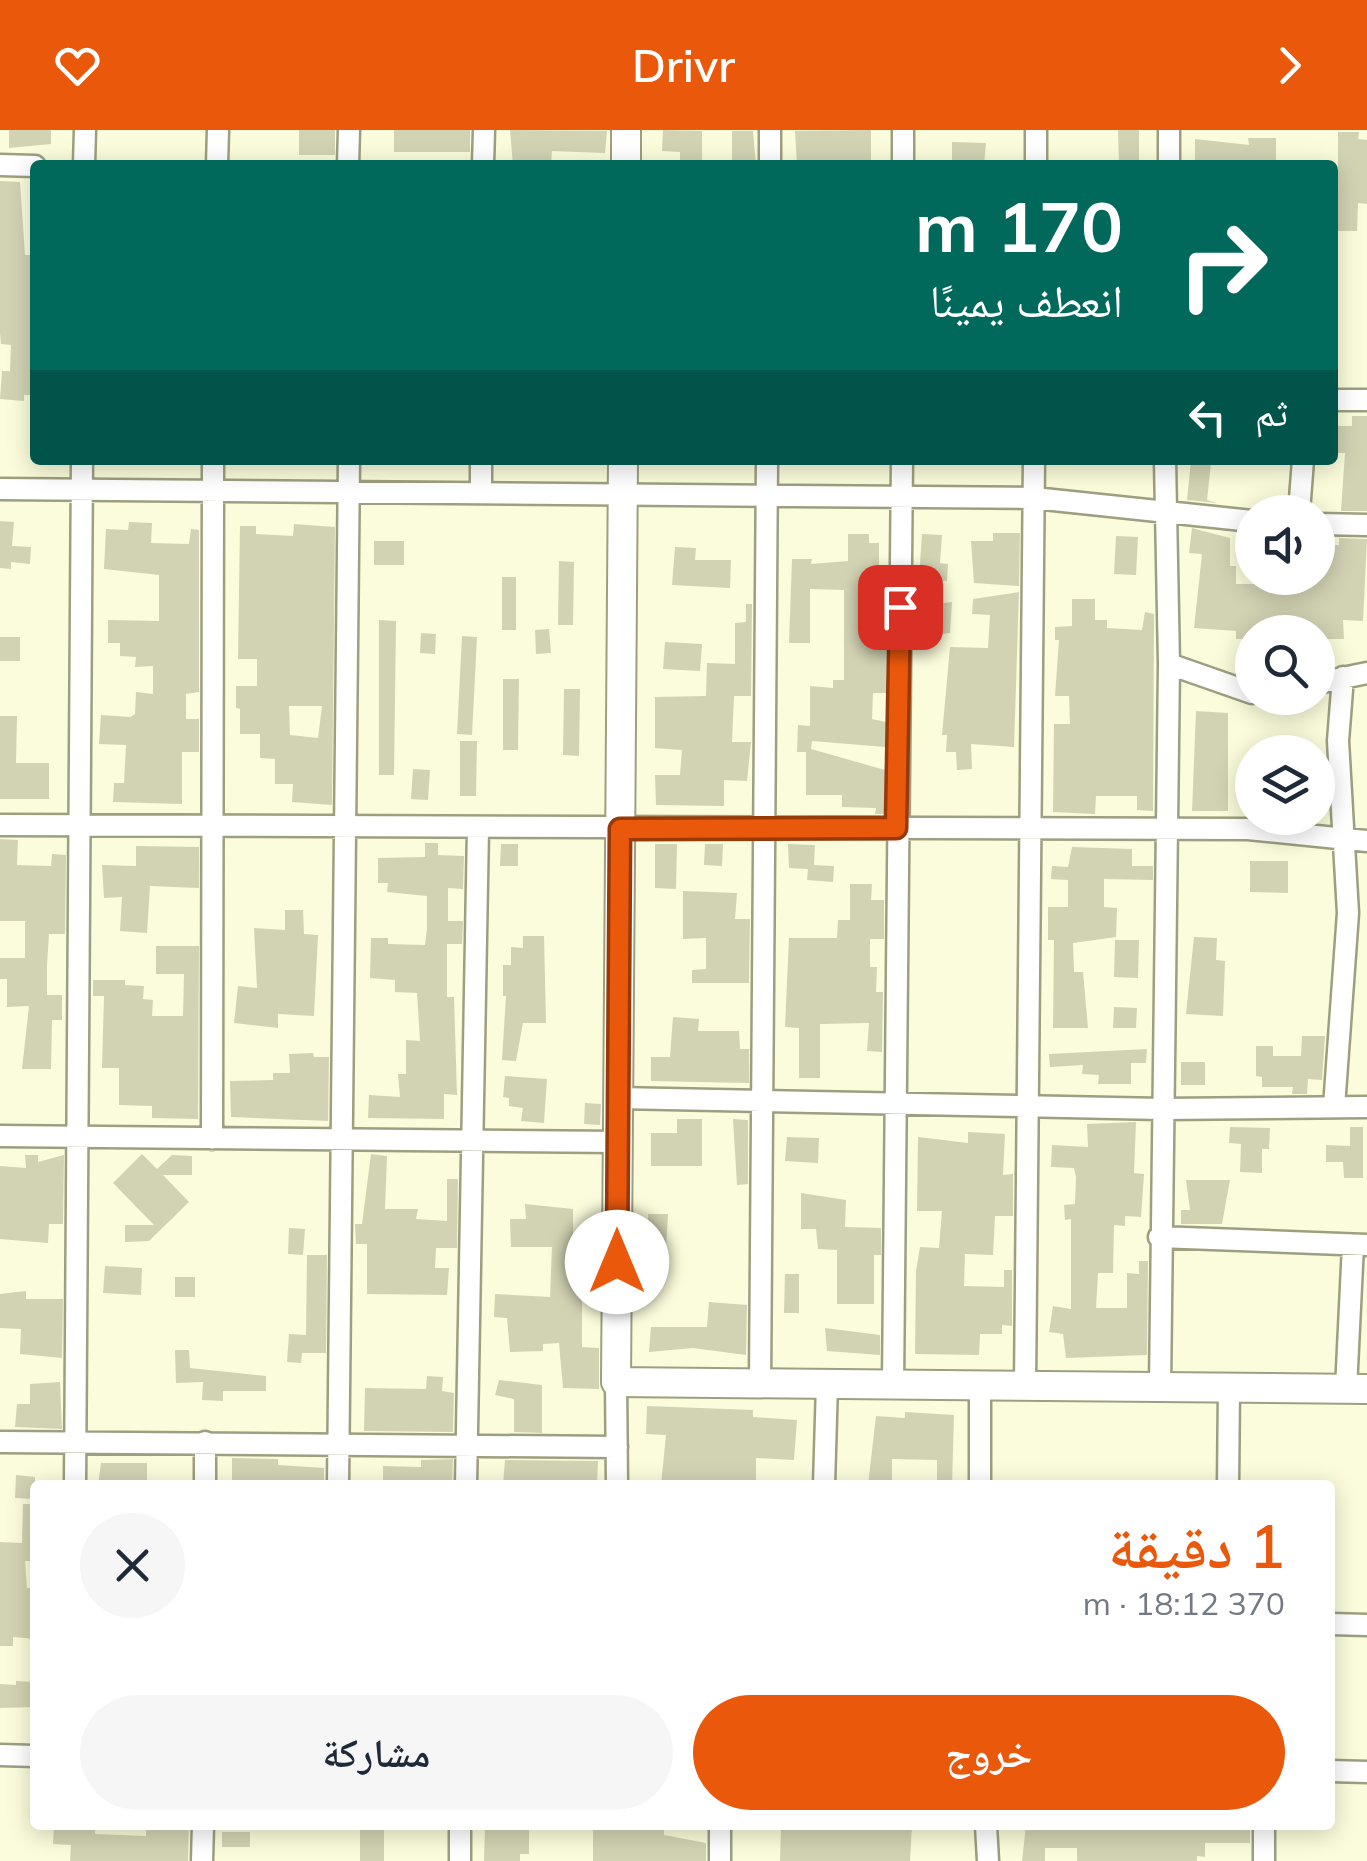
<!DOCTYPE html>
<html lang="ar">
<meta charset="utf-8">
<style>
body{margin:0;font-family:Mulish,"Noto Naskh Arabic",sans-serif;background:#f6f6f7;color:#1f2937;direction:rtl;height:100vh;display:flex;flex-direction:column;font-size:38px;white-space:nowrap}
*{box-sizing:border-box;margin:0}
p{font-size:32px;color:#747a83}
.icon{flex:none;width:55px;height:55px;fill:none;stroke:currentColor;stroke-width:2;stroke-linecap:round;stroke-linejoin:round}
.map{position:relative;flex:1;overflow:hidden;direction:ltr}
.panel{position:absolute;left:30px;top:1350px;width:1305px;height:350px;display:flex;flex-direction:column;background:#fff;border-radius:10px;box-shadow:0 5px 25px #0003;direction:rtl}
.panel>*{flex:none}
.top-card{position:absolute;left:30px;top:30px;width:1308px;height:305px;border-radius:10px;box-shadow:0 5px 25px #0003;direction:rtl;background:#00695c;color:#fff;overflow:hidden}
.fabs{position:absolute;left:1235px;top:365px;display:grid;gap:20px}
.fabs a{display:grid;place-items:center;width:100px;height:100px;border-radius:50%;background:#fff;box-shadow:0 5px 25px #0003;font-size:50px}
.pin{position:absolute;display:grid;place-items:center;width:85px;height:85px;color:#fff;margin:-42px;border-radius:20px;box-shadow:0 5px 15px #0006}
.me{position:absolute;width:110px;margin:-55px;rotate:0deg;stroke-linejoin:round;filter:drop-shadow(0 0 8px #0008)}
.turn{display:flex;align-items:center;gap:35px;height:210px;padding:0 50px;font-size:45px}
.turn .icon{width:130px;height:130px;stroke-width:2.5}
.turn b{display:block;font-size:70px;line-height:85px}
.then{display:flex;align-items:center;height:95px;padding:0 50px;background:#0003;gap:20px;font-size:38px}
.round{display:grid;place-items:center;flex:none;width:105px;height:105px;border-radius:52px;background:#f6f6f7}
.head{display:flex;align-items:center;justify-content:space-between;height:170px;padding:0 50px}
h1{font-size:60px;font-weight:600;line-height:75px;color:#ea580c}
.primary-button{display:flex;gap:20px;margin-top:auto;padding:20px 50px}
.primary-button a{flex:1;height:115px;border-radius:60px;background:#ea580c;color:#fff;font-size:40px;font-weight:600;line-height:115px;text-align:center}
.primary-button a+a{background:#f6f6f7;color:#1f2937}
header{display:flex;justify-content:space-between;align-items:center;height:130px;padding:0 50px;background:#ea580c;color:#fff;font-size:45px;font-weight:600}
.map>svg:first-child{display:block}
</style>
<header><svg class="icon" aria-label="forward" viewBox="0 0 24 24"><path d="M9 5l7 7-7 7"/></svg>Drivr<svg class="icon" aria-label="heart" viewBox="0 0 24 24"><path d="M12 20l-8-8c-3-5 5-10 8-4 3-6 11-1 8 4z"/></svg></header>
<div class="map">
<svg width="1367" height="1731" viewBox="0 0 1367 1731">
<rect width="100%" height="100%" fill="#fbfcdb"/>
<!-- building -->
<path fill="#d2d3b3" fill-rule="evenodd" d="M9,0H51V14L9,18Z
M299,0H335V25H299Z
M394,0H470V22H394Z
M510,0L607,1L605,23L552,21L551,35H513Z
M663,0L702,1V35H680V22L662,21Z
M871,0V35H797L795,1Z
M1118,0H1139V35H1119Z
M732,1H753L756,35H732Z
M1338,2H1359L1358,9L1367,10V74L1358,73L1357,101H1338Z
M1248,8H1276V35H1195V9L1249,15Z
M952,12L986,13L984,35L952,34Z
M0,51L20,52L25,125H35V265H24V271L0,269L2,241H10L11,215L1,214L0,203Z
M1352,286H1367V381H1341L1345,323H1337V296H1352Z
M1191,331L1211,333L1207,370L1217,373L1187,370Z
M0,391L14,392L12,416L31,417L30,434L11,432V439L0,438Z
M129,392L152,393L151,413L189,414L191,399L199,400V562L186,564V589H199V622H182V674L113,672L114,653H124L126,615L99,614L101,585L130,587L135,584L136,562L153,564V536L135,537L136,527L120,526V513H108V490L159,491V445L104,439L106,399L128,400Z
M294,394L335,397L332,675L292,672L293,654H275V629L260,628V604H240V579L236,578V556H257V529H238L240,396H256V404L293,406ZM289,576H322L318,608L290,605Z
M1192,398L1230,408V436H1236V454H1263V448H1318V415H1339V408L1367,409L1363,491L1343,490L1344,509H1318V502H1252V509H1236V501L1194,498L1202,424L1189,423Z
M993,403H1020L1019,456L974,453L971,411H993Z
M848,404H869V413H879V435H887V459L868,460V496L887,497L886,563H873L872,589L886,592L885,617L812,611L811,619L885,640V684H875L876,678L842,677V665H806V622H797L798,595L810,596V556L833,558V550H844V460L810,459V513H789L792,429H812L811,434L848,431Z
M922,404L942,405L940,433L948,434L947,451L919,449Z
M1116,406L1138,407L1136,445L1114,444Z
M374,411H404V435H374Z
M675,417L696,418L695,430H731L730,458L672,455Z
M559,431L574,432L573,495H558Z
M502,447H516V500H502Z
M1019,462L1014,617L971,614L972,639L957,640L956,622H946L947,605H942L950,517L988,518L990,485L972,484L973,469Z
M1072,469H1095V490H1107V498L1142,500L1145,482L1154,484L1153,681L1137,680V666H1096L1095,684L1053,682L1054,594H1070L1069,566H1055L1059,510H1055V497L1072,496Z
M952,472L950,503L924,506L920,476Z
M746,474H752L751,566H734L732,612H751L747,651L724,650V676L656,675L655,645H680L682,620L655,618V567L706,566L707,533L735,534V493L746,492Z
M379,490L396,491L394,645H379Z
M549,499L551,523L536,524L535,500Z
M421,503L436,504L435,524L420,523Z
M462,506L477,507L472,605L457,604Z
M0,507H20V531H0Z
M665,512L702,514L700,541L663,539Z
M503,549H519L518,620H503Z
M564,559H580L579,626L563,625Z
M1196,581L1228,583V681H1192Z
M0,586H17L16,633H49V669H0Z
M460,611H477L476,666H460Z
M413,639L430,640L428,670L411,669Z
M0,709L18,710L17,735L51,736L52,724L66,725L65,804H49L47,835V865H62V890H52L51,939H22L29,876L7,877V849H0V828H25V791H0Z
M425,713H438V725L464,726L463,759L448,758V791H463L462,814H447V867H454L457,965L444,964V989L368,988L369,965L400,967L398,944H406V910L420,911L417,863L395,862V850L370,848L371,808H388V814L425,815L427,798V766L387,762L388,753H378V728L425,727Z
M501,714H518V736H500Z
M655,714H677L676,759L655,758Z
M705,714H723L722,736L704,735Z
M788,714L815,715L814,735L834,736L833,752L807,750L808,739L789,738Z
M136,716L199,717V758L150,756L147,803L120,801L122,767L104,768L102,735L136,736Z
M1072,717L1132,719V736H1153V750L1104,749V777L1117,778L1116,807L1073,813L1074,842H1083L1088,898H1053L1054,810H1048V777H1068V750L1051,749L1052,736L1068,737Z
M1250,731H1288V763L1250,762Z
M850,754H872L871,770H884V809H870V837H877L876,862H883L882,922L867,921L869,893L820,894V948H799V898L785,897L789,808H837L838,790H850Z
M683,761L737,763L735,789H750L749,853H692V840L706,839V808L683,809Z
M285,780H303L304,804L318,805L314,886L278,884V898L234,893L238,856L257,858L254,798L285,800Z
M523,806H544L546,893H523L516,931L502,930L506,866H503V835H511V817L523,818Z
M1194,807L1217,808L1216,830L1225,831L1223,886L1186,884Z
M1115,810H1139L1138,848L1114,847Z
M156,816H199L198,989L152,988V976L119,975V938H102L104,866H93V850H125V855L144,856L143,869L153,870L152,886H183L184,844H156Z
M1114,877L1137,878L1136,898H1113Z
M673,887L699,889L698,901H739L740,919H749V953L651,951V927H670Z
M1302,906H1325L1322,950L1308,949L1307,964H1292L1293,957H1262V947L1256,946V916H1273V926H1301Z
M1147,919L1146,933H1131V954H1098L1099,945L1082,944L1083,935L1050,937L1049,924Z
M313,923L314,927H329L328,991L231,987L230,951L273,950V943H290L289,924Z
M1181,932H1205V955H1181Z
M505,946L547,949L544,993L521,991L523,978L509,976V968L503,967Z
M585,973L601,974L600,995L584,994Z
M677,989H702V1036H651V1003H677Z
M733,989L748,990V1054L737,1055Z
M1136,992L1134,1043L1144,1044L1141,1087L1125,1086V1096L1114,1095L1113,1143H1098L1096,1178H1127V1143L1139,1144V1131H1148L1147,1225L1066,1228L1063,1204L1049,1202L1053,1176L1071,1179V1089L1065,1090L1064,1075L1075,1074L1076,1047L1074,1038L1051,1037L1052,1015L1088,1017L1087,994Z
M1230,997L1270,998L1269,1019H1262V1043L1240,1042L1241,1014L1229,1013Z
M1350,997H1363V1048H1344L1343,1032H1326V1015L1350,1016Z
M968,1002L1005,1004L1003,1045L1013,1044V1086H995L993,1125L965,1124L964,1156L1004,1157V1140H1012V1196L1002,1195V1204H980L979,1225L915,1224L916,1141L920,1117L939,1118L942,1081H917L918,1007L968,1013Z
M787,1007L819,1008L818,1033L785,1031Z
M142,1024L157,1039L172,1025L192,1026V1045H163L189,1072L149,1111L125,1112V1095H154L113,1053Z
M371,1024L387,1026L385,1079H418L416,1089L447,1091V1049H458L457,1118H436L435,1138H449L447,1165L367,1164V1114H356L355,1094H362Z
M25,1025H38V1032L64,1025L63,1094H49L48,1113L0,1109V1036L26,1038Z
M1186,1050H1230L1222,1094H1181V1080H1190Z
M801,1063L846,1070L845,1097L881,1098V1125H874V1174H837V1120L818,1119L816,1099H801Z
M525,1074L573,1079V1114L600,1115L599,1135H588V1150H582V1217L599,1218V1259L563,1258L559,1213L543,1214V1221L510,1222L507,1188L494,1187L495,1164L550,1167L552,1117H511L510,1089H526Z
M648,1084H668L666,1118H648Z
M289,1098L305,1099L303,1125L288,1124Z
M307,1125H327L326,1223H302L301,1233L287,1232L289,1204L306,1205Z
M105,1136L142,1138L141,1165L103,1163Z
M785,1144H799V1183H784Z
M175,1147H195V1167H175Z
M26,1161V1169H63L62,1228L20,1224L21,1199L0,1198V1164Z
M709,1172L747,1175L746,1225L693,1218L649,1222L651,1197H707Z
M825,1198L880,1205V1225L827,1221Z
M175,1220H189L190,1238L266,1246V1261H223V1271L202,1270L203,1252L176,1253Z
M427,1246L443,1247L442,1261L454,1263L453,1302L364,1301L365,1258L426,1259Z
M499,1250L542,1255V1303L514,1302V1269L495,1265Z
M60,1252L62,1299L15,1297L17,1274H30V1254Z
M647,1276L753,1280V1287L797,1290L794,1330L756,1328V1355H661L666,1305L646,1304Z
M905,1282L954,1285L952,1355H937V1330L892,1329V1355H868L876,1286L905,1288Z
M232,1328L278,1329V1335L324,1338V1355H232Z
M453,1329L452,1355H383V1336L421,1337V1330Z
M505,1330L598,1331L597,1355H503Z
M101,1333H147V1355H98Z
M16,1345L35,1347V1369L15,1368Z
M23,1374H35V1431H25L27,1458H35V1509L13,1507V1516H0V1412L22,1413Z
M16,1551L35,1552V1577L0,1578V1554L16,1555Z
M54,1695H95V1704L146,1706V1695H189L188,1731H70L71,1715L53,1714Z
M360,1695H384V1731H360Z
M485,1695H529V1724H520V1731H484Z
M593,1695H664V1705L706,1713V1731H593Z
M844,1695H912L910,1731H780L781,1696L844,1700Z
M1026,1695H1250V1713H1205V1727L1197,1726V1731H1077V1718H1045V1731H1022Z
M222,1702H250V1717H222Z"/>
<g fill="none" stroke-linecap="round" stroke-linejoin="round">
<defs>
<path id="street" d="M770,0V35
M1036,0V35
M1169,0V35
M0,35L35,36
M84,35L85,0
M217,35L218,0
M348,35L349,0
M483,35L484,0
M903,35V0
M1332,270H1367
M0,359L1034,368L1252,391
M481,363V330
M1299,382L1303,330
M1318,394L1367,395
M1169,534L1252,563
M1318,553L1367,543
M0,695L1248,699L1367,711
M618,968L1162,979L1367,977
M1334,977L1348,783L1338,611L1343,547
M0,1006L618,1012
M212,1009L213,330
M1159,1107L1367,1115
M616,1252L617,1355
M760,1253L767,330
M893,1255L902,330
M1025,1256L1034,330
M1160,1257L1169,534L1165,330
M1346,1259L1353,1115
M0,1312L617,1317
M75,1355L82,330
M205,1355V1312
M338,1355L349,330
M466,1355L478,698
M824,1355L827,1254
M980,1355V1256
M1228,1355L1229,1258
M1330,1494L1367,1495
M0,1625L35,1626
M1330,1641L1367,1642
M986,1695L988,1731
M202,1731L203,1695
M460,1731V1695
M720,1731V1695
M1264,1731V1695"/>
<path id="secondary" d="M626,35V0
M623,330L616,1252L1367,1259"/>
</defs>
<!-- street casing -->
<use href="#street" stroke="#9e9f80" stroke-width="25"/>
<!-- secondary casing -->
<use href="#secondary" stroke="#9e9f80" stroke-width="32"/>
<!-- street -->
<use href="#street" stroke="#fff" stroke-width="20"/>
<!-- secondary -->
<use href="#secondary" stroke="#fff" stroke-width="28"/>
</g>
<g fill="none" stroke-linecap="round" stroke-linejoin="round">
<defs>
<path id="route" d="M617,1132L620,699L896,698L900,477"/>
</defs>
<!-- route casing -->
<use href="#route" stroke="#983908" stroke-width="25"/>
<!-- route -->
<use href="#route" stroke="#ea580c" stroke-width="18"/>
</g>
</svg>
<div class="fabs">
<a><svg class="icon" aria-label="sound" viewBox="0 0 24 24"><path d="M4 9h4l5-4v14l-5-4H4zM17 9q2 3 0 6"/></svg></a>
<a><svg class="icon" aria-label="search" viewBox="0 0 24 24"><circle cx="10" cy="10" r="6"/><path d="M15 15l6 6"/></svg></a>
<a><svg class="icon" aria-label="layers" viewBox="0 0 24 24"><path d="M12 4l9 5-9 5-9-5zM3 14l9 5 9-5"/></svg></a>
</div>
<div class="pin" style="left:900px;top:477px;background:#d93025"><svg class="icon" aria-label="arrive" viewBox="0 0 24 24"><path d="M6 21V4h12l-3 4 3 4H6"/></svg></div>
<svg class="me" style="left:617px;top:1132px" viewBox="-20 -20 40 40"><circle r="19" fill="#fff"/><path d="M0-13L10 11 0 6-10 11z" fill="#ea580c"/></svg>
<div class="top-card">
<div class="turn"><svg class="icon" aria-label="right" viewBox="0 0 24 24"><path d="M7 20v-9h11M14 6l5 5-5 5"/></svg><div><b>170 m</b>انعطف يمينًا</div></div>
<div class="then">ثم<svg class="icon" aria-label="left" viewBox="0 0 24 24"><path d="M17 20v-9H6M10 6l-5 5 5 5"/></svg></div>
</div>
<section class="panel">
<div class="head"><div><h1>1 دقيقة</h1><p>370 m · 18:12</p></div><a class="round"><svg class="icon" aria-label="close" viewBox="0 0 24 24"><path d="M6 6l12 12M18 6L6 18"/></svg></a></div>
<div class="primary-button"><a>خروج</a><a>مشاركة</a></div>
</section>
</div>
